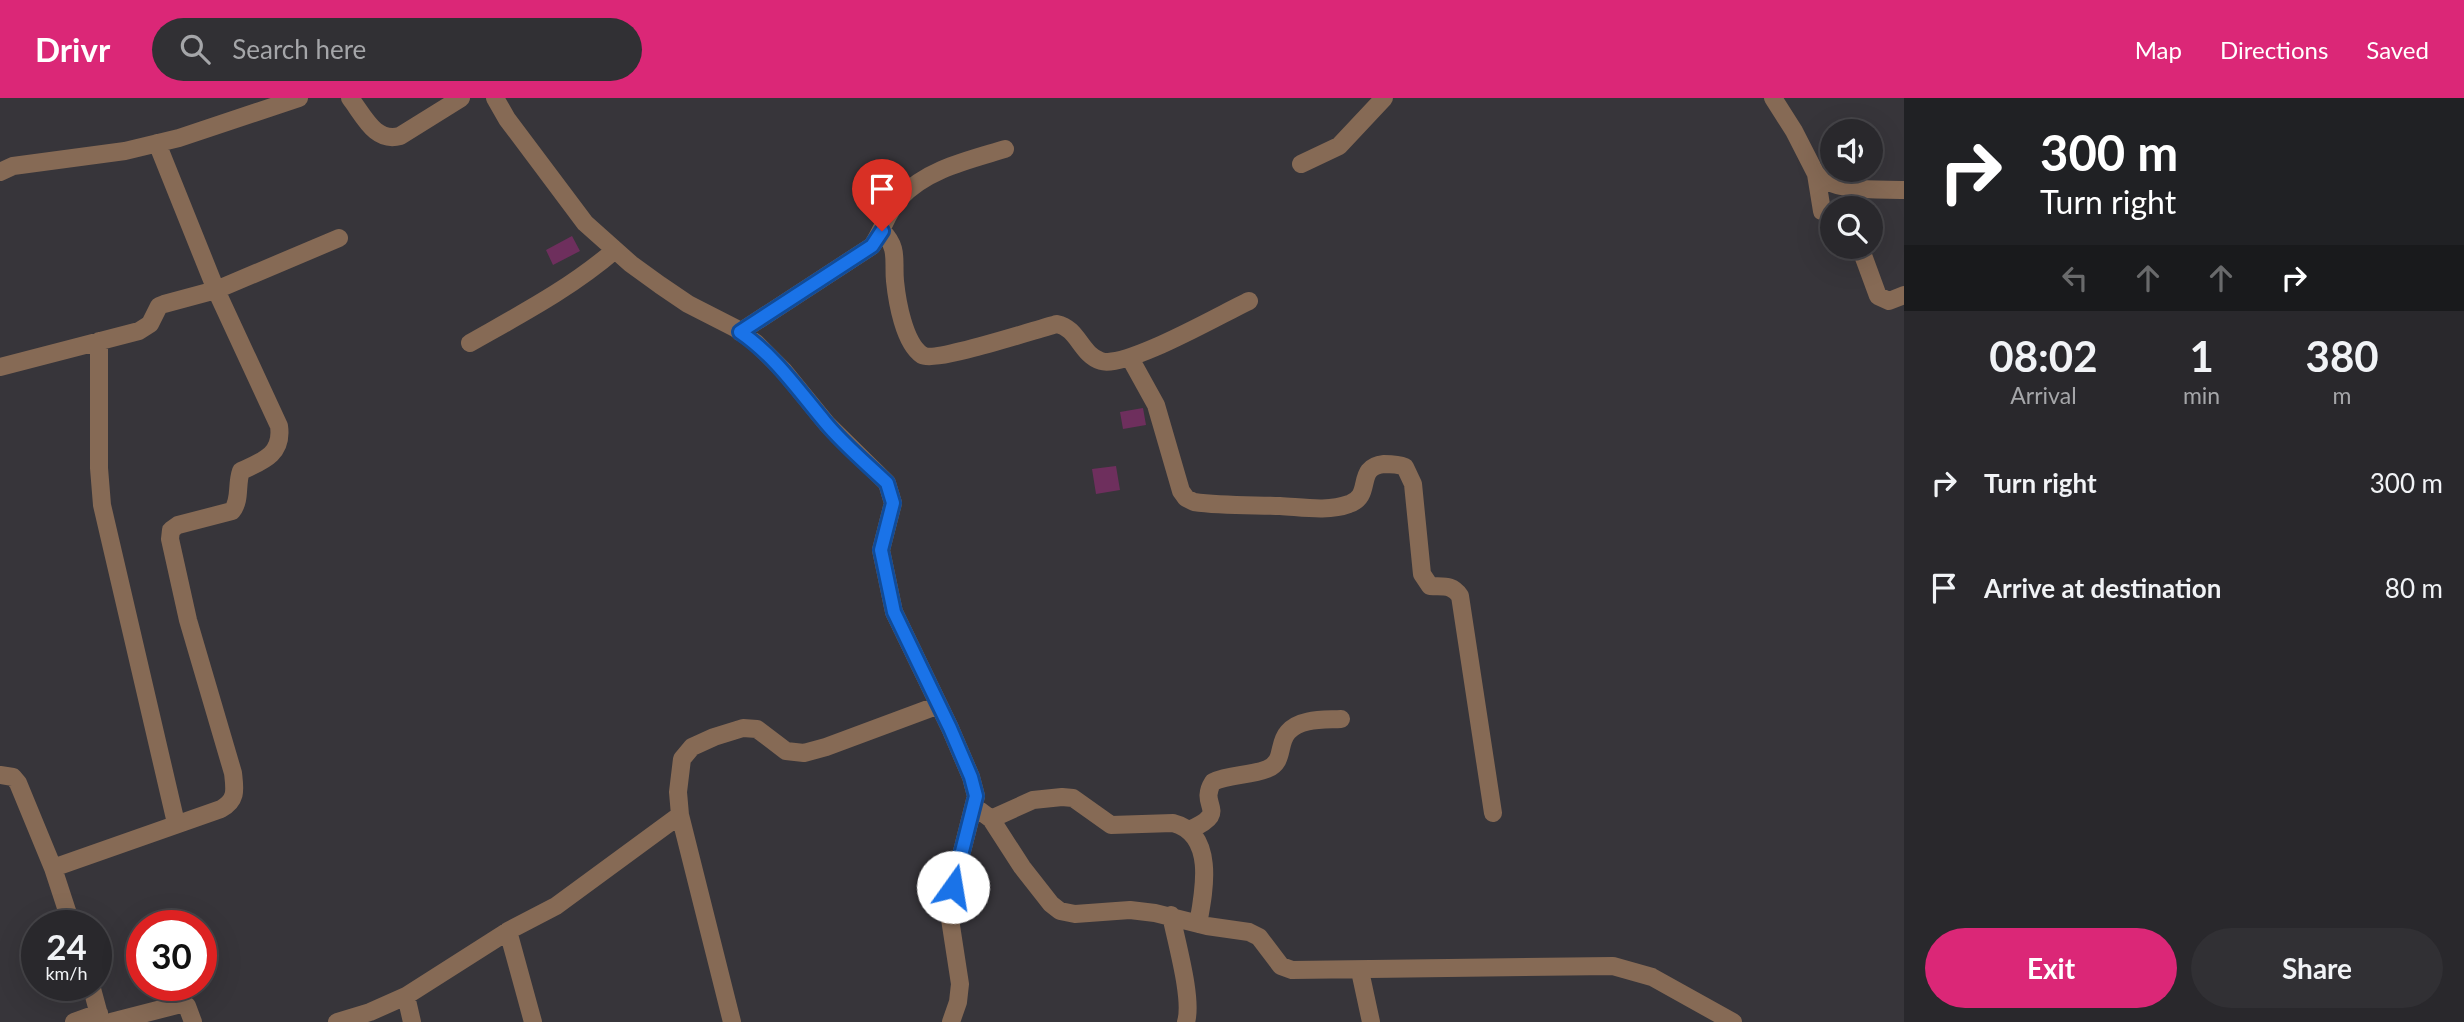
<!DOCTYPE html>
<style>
body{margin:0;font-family:Lato,sans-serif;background:#313034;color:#f1f3f6;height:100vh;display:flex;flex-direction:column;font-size:26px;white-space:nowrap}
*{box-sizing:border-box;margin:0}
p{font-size:23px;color:#a5a6a9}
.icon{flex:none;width:38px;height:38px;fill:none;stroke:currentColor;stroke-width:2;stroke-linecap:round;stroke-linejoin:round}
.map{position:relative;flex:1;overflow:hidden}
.side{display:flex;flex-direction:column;background:#29282c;width:560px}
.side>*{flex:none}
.hud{background:#202124;color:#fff;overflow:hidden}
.fabs{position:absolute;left:1820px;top:21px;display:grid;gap:14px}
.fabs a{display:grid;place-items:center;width:63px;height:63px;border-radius:50%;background:#29282c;box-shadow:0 7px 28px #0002,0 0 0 2px #454448;font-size:35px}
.speed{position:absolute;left:21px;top:812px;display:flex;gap:14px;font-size:35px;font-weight:700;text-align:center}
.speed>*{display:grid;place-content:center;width:91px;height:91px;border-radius:50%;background:#29282c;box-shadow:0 7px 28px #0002,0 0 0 2px #454448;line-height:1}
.speed small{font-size:18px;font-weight:400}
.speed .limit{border:10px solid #d22;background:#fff;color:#111}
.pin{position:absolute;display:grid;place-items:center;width:60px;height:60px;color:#fff;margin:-72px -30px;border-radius:50% 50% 50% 0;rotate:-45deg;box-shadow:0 0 7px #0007}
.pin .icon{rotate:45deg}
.me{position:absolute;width:77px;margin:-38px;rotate:13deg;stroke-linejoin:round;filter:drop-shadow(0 0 5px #0008)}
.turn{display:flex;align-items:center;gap:24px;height:147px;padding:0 21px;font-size:32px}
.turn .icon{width:91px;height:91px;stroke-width:2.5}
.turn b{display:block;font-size:49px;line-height:60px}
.lanes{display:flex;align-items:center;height:66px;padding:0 21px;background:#0003;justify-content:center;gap:35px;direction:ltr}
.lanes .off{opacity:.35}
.eta{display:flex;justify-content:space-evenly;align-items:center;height:119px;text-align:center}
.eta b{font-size:42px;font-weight:700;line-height:49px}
.cta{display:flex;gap:14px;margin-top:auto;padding:14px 21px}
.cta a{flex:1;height:80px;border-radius:42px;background:#db2777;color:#fff;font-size:28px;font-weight:700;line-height:80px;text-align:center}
.cta a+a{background:#313034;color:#f1f3f6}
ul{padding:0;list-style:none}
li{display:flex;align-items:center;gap:21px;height:105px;padding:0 21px}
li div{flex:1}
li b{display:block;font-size:26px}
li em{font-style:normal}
header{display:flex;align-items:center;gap:42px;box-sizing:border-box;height:98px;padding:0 35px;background:#db2777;color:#fff}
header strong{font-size:33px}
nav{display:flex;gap:38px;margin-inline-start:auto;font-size:24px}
.search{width:490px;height:63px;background:#313034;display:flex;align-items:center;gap:18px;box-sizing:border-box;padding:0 24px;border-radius:38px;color:#a5a6a9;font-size:26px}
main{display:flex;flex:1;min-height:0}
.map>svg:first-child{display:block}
</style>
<header>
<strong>Drivr</strong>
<div class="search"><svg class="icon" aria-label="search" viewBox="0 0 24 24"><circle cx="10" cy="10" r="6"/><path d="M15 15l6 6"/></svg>Search here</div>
<nav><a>Map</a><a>Directions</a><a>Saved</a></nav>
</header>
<main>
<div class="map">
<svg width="1904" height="924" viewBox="0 0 1904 924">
<rect width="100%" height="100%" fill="#37353a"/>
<!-- building -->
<path fill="#6e2f5d" d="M572,138L580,153L553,167L546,152Z
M1143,310L1146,327L1123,331L1120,314Z
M1116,368L1120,392L1096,396L1092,371Z"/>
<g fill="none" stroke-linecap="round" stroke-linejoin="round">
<!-- minor -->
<path stroke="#866a55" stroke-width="18" d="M350,0C364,18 375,45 400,38L461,0
M495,0L507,21L585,125L631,166L660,187L688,206L735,230L756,245L783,272L827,326L887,385L893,405L881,452L894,514L950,630L971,679L976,698L953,789L950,821L960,886L958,904L951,924
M1773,0L1794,33L1816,76C1837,95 1877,91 1904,92
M1301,66L1339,48L1384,0
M0,74L13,68L125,53L179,40L299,0
M1816,76L1822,113L1832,114
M882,133C899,150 893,162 895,183C897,203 904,245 922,257C935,265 1037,231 1057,226C1078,230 1081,257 1101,263C1126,271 1221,216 1249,203
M1860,149L1878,198L1889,203L1904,197
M740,234L872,148C883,132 887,114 900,100C927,71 969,62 1005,51
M99,243V370L102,407L176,725
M470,245C521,216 571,190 615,152
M1130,260L1156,307L1181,393L1186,400L1194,404C1222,408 1251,407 1280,408C1301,409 1328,414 1349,406C1374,398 1354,369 1384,366C1392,366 1398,366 1405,369L1413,386L1422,476L1430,488C1443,489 1452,486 1460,498L1493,715
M0,269L139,233L150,226L159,208L164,206L216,192L339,140
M0,677L13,679L18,685L53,770L72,828
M975,709L991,721L1022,769L1051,806L1060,813L1075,816L1130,812L1155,815L1207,828L1249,834L1259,839L1281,868L1292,872L1613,868L1652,879L1733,924
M991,721L1033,702L1062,699L1073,700L1111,727L1173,725C1216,736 1204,794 1198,826
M1189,732C1232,713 1197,709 1213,684C1229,676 1250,678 1267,671C1285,664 1277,646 1288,634C1300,620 1324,622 1341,621
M53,770L221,711C237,702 235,692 233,675L188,522L170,441L171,432L178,427L232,413C241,402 236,387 241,373C263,363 283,356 279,328L216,192L157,45
M1171,817C1176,843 1193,901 1186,924
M508,833L533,924
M1360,873L1371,924
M91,887L101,924
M406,898L412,924
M74,924L99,915
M111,924L181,906L187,908L193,924
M337,924L370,914L406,898L508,833L556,808L680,717
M732,924L680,717L678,694L682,661L692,649L714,639L743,630L757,631L786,653L804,655L826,649L939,607"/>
</g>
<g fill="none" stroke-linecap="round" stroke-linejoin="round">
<defs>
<path id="route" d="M882,133L872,148L740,234C775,258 798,292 825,324C843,346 866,365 887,385L893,405L881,452L894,514L950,630L971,679L976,698L953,789"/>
</defs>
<!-- route casing -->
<use href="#route" stroke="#114b97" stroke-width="18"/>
<!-- route -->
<use href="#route" stroke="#1a73e8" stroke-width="12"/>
</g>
</svg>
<div class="fabs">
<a><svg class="icon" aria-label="sound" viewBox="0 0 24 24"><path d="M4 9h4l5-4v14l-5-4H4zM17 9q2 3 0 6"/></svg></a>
<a><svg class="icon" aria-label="search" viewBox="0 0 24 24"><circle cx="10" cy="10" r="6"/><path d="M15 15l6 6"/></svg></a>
</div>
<div class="speed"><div>24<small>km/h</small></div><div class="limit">30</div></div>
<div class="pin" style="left:882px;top:133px;background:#d93025"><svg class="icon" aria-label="arrive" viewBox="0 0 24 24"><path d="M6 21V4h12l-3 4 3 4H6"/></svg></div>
<svg class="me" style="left:953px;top:789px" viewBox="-20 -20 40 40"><circle r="19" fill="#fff"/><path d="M0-13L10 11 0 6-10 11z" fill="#1a73e8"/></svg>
</div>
<section class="side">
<div class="hud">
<div class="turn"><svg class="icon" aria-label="right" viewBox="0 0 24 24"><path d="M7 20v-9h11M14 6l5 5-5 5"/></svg><div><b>300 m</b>Turn right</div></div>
<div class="lanes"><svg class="icon off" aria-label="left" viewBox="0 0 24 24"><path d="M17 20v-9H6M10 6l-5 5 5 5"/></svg><svg class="icon off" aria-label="ahead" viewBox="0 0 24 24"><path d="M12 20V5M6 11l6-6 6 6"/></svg><svg class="icon off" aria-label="ahead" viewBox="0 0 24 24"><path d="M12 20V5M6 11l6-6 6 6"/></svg><svg class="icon" aria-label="right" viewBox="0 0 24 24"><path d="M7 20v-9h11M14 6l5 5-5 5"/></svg></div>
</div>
<div class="eta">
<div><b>08:02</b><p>Arrival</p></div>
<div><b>1</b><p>min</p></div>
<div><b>380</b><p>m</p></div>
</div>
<ul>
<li><svg class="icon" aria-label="right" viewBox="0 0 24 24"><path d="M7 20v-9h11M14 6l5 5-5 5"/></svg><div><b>Turn right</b></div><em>300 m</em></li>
<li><svg class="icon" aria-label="arrive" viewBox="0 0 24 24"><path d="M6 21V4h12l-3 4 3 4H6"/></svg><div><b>Arrive at destination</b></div><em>80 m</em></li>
</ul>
<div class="cta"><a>Exit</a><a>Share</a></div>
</section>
</main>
